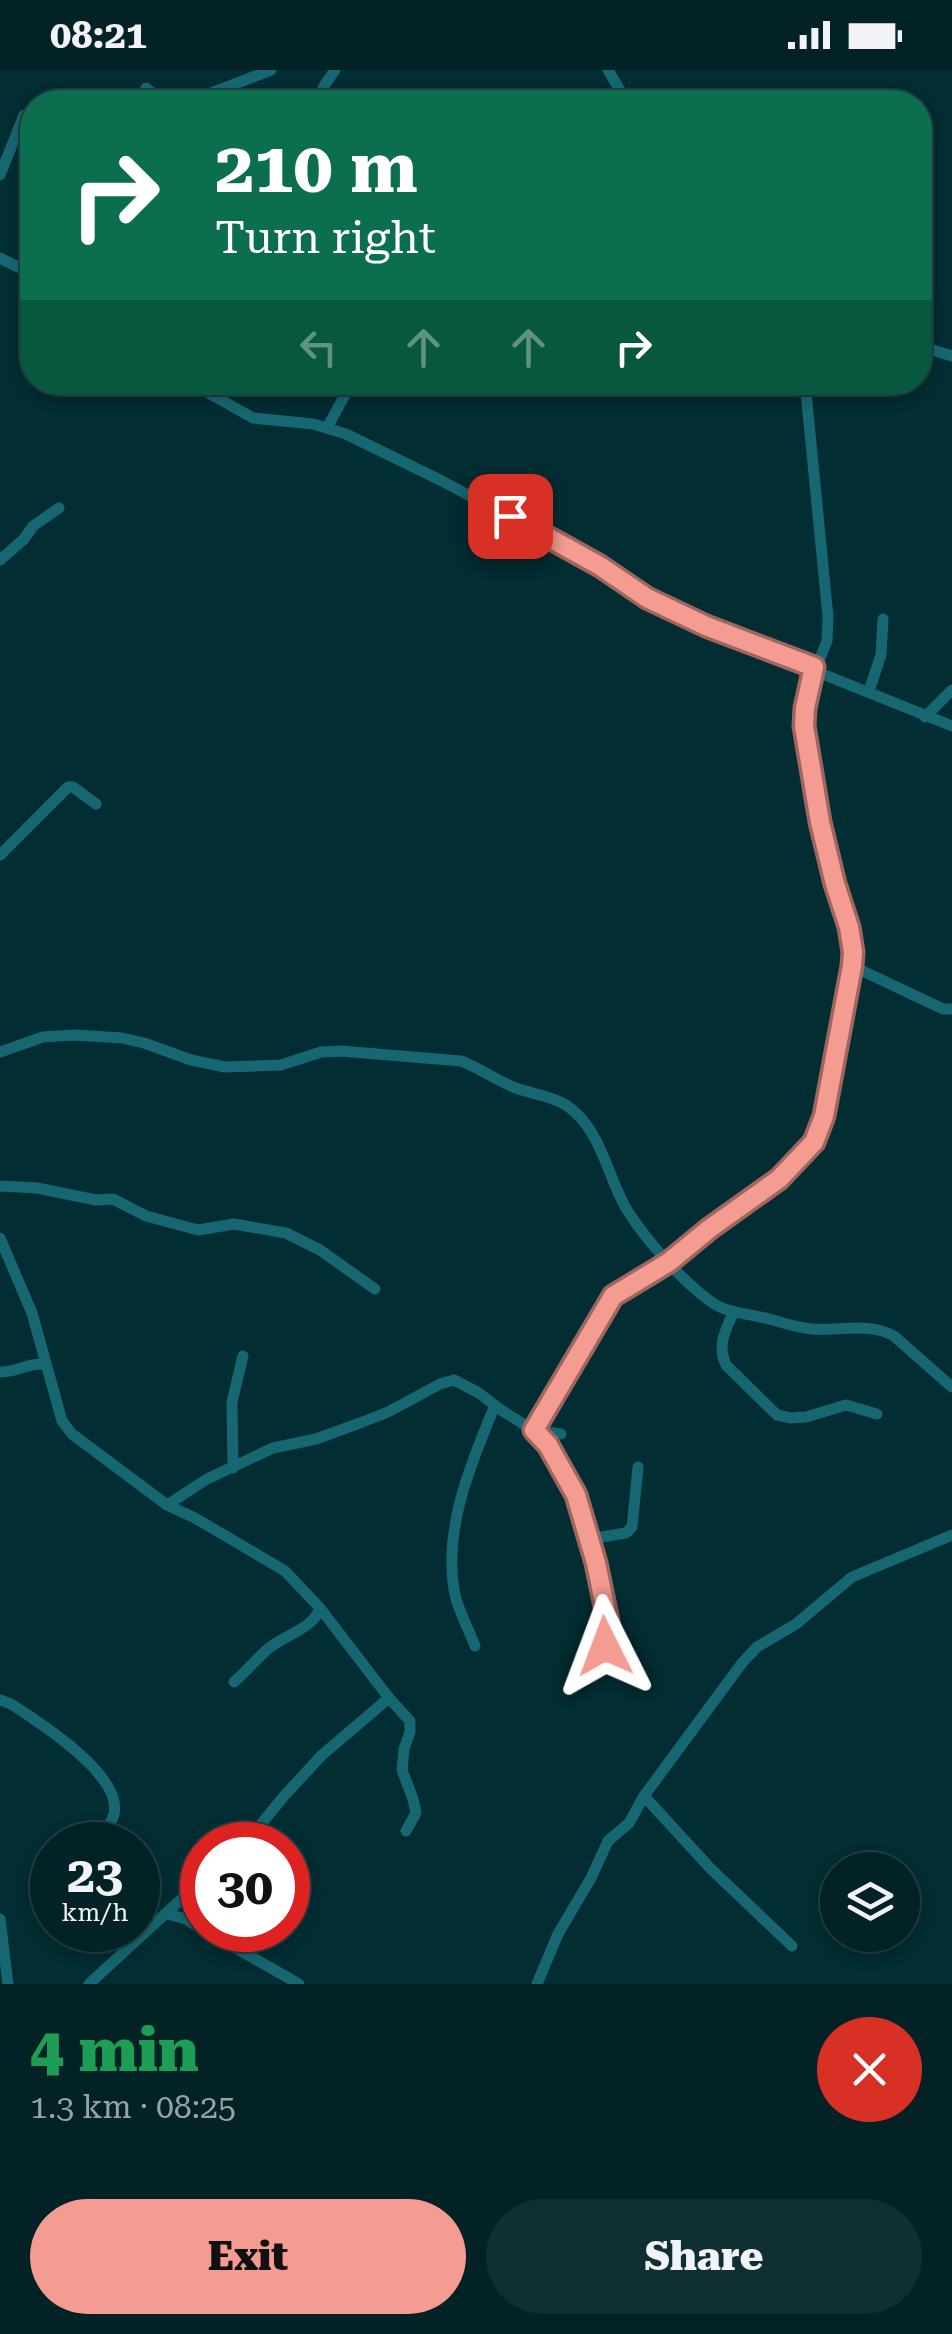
<!DOCTYPE html>
<meta charset="utf-8">
<style>
body{margin:0;font-family:"Roboto Serif",serif;background:#102f32;color:#f1f3f6;height:100vh;display:flex;flex-direction:column;font-size:38px;white-space:nowrap}
*{box-sizing:border-box;margin:0}
p{font-size:32px;color:#96a4a7}
.icon{flex:none;width:55px;height:55px;fill:none;stroke:currentColor;stroke-width:2;stroke-linecap:round;stroke-linejoin:round}
.map{position:relative;height:1914px;overflow:hidden}
.sheet{display:flex;flex-direction:column;background:#022226;flex:1}
.sheet>*{flex:none}
.guide{position:absolute;left:20px;top:20px;width:912px;height:305px;border-radius:40px;box-shadow:0 5px 15px #0003,0 0 0 2px #233f43;background:#0b6e4f;color:#fff;overflow:hidden}
.tools{position:absolute;left:820px;top:1782px;display:grid;gap:20px}
.tools a{display:grid;place-items:center;width:100px;height:100px;border-radius:50%;background:#022226;box-shadow:0 5px 15px #0003,0 0 0 2px #233f43;font-size:50px}
.speed{position:absolute;left:30px;top:1752px;display:flex;gap:20px;font-size:50px;font-weight:700;text-align:center}
.speed>*{display:grid;place-content:center;width:130px;height:130px;border-radius:50%;background:#022226;box-shadow:0 5px 15px #0003,0 0 0 2px #233f43;line-height:1}
.speed small{font-size:25px;font-weight:400}
.speed .limit{border:15px solid #d22;background:#fff;color:#111}
.pin{position:absolute;display:grid;place-items:center;width:85px;height:85px;color:#fff;margin:-42px;border-radius:20px;box-shadow:0 5px 15px #0006}
.me{position:absolute;width:110px;margin:-55px;rotate:357deg;stroke-linejoin:round;filter:drop-shadow(0 0 8px #0008)}
.turn{display:flex;align-items:center;gap:35px;height:210px;padding:0 30px;font-size:45px}
.turn .icon{width:130px;height:130px;stroke-width:2.5}
.turn b{display:block;font-size:70px;line-height:85px}
.lanes{display:flex;align-items:center;height:95px;padding:0 30px;background:#0003;justify-content:center;gap:50px;direction:ltr}
.lanes .off{opacity:.35}
.round{display:grid;place-items:center;flex:none;width:105px;height:105px;border-radius:52px;background:#102f32}
.summary{display:flex;align-items:center;justify-content:space-between;height:170px;padding:0 30px}
h1{font-size:60px;font-weight:800;line-height:75px;color:#1e9e55}
.button{display:flex;gap:20px;margin-top:auto;padding:20px 30px}
.button a{flex:1;height:115px;border-radius:60px;background:#f59c92;color:#111;font-size:40px;font-weight:800;line-height:115px;text-align:center}
.button a+a{background:#102f32;color:#f1f3f6}
.status{display:flex;justify-content:space-between;align-items:center;height:70px;padding:0 50px;background:#022226;direction:ltr}
.status svg{height:28px;fill:currentColor}
.map>svg:first-child{display:block}
</style>
<div class="status"><b>08:21</b><svg viewBox="0 0 49 12"><path d="M0 12V9h3v3zM5 12V6h3v6zM10 12V3h3v9zM15 12V0h3v12zM26 1h20v11H26zM47 4h2v5h-2z"/></svg></div>
<div class="map">
<svg width="952" height="1914" viewBox="0 0 952 1914">
<rect width="100%" height="100%" fill="#022d32"/>
<g fill="none" stroke-linecap="round" stroke-linejoin="round">
<!-- minor -->
<path stroke="#166771" stroke-width="11" d="M608,0L627,32
M146,18L162,32
M188,32L271,0
M317,32L324,16L335,0
M0,105L24,45
M0,188L32,204
M920,276L952,286
M189,312L253,348L313,354L346,364L442,411L601,496L647,528L706,556L814,597L815,601L952,656
M805,312L828,547L827,571L815,601
M327,358L347,321L359,312
M0,490L24,469L33,456L59,438
M869,621L881,585L883,549
M925,647L952,620
M0,785L68,717H73L96,734
M852,896L943,939H952
M0,982L43,967L74,965L122,968L144,973L191,990L225,997L281,995L321,982L341,981L461,991C480,998 497,1011 516,1018C532,1024 552,1026 566,1035C602,1059 607,1107 627,1140C646,1170 686,1216 716,1235C730,1243 744,1243 760,1247C777,1250 794,1258 812,1259C839,1261 869,1252 894,1266L952,1317
M0,1116L37,1118L96,1130L113,1129L146,1146L198,1160L234,1154L286,1163L320,1180L375,1219
M0,1168L32,1243L62,1351L72,1364L167,1435L195,1448L285,1501L320,1538L389,1628L410,1651V1662L404,1679L402,1700L413,1729L416,1743L406,1761
M733,1243C725,1262 717,1275 726,1295L777,1345L791,1348L806,1347L846,1335L877,1344
M0,1302C17,1302 27,1293 44,1294
M561,1364L533,1360L613,1225L669,1192L709,1159L779,1109L814,1072L829,1025L852,896V869L835,814L820,753L804,656L805,638L814,597
M233,1398L232,1332L243,1286
M167,1435L207,1409L273,1378L316,1369L360,1353L388,1342L440,1314L454,1310L479,1323L501,1340L533,1360L548,1375L563,1400L576,1425L595,1493L608,1551L605,1576
M589,1469L626,1463L632,1457L638,1397
M475,1576C469,1560 459,1542 455,1525C442,1460 471,1394 495,1335
M234,1612C247,1601 257,1588 269,1578C286,1564 313,1559 320,1538
M0,1630L11,1634C39,1652 123,1705 114,1744C111,1756 99,1767 91,1775
M644,1726L711,1799L792,1876
M244,1775L284,1726L322,1685L389,1628
M167,1844L186,1849L202,1859
M0,1849L8,1914
M204,1860L299,1914
M89,1914L202,1810
M537,1914L558,1864L591,1808L608,1771L629,1753L644,1726L742,1593L757,1577L796,1554L852,1507L952,1465"/>
</g>
<g fill="none" stroke-linecap="round" stroke-linejoin="round">
<defs>
<path id="route" d="M510,446L600,496L647,528L706,556L814,597L805,638L804,656L820,752L835,814L849,857L853,882L852,896L824,1046L814,1072L779,1109L709,1159L669,1192L613,1226L534,1360L548,1375L576,1425L596,1493L608,1551L605,1576"/>
</defs>
<!-- route casing -->
<use href="#route" stroke="#9f655f" stroke-width="25"/>
<!-- route -->
<use href="#route" stroke="#f59c92" stroke-width="18"/>
</g>
</svg>
<div class="tools">
<a><svg class="icon" aria-label="layers" viewBox="0 0 24 24"><path d="M12 4l9 5-9 5-9-5zM3 14l9 5 9-5"/></svg></a>
</div>
<div class="speed"><div>23<small>km/h</small></div><div class="limit">30</div></div>
<div class="pin" style="left:510px;top:446px;background:#d93025"><svg class="icon" aria-label="arrive" viewBox="0 0 24 24"><path d="M6 21V4h12l-3 4 3 4H6"/></svg></div>
<svg class="me" style="left:605px;top:1576px" viewBox="-20 -20 40 40"><path d="M0-17L14 15 0 8-14 15z" fill="#f59c92" stroke="#fff" stroke-width="4"/></svg>
<div class="guide">
<div class="turn"><svg class="icon" aria-label="right" viewBox="0 0 24 24"><path d="M7 20v-9h11M14 6l5 5-5 5"/></svg><div><b>210 m</b>Turn right</div></div>
<div class="lanes"><svg class="icon off" aria-label="left" viewBox="0 0 24 24"><path d="M17 20v-9H6M10 6l-5 5 5 5"/></svg><svg class="icon off" aria-label="ahead" viewBox="0 0 24 24"><path d="M12 20V5M6 11l6-6 6 6"/></svg><svg class="icon off" aria-label="ahead" viewBox="0 0 24 24"><path d="M12 20V5M6 11l6-6 6 6"/></svg><svg class="icon" aria-label="right" viewBox="0 0 24 24"><path d="M7 20v-9h11M14 6l5 5-5 5"/></svg></div>
</div>
</div>
<section class="sheet">
<div class="summary"><div><h1>4 min</h1><p>1.3 km · 08:25</p></div><a class="round" style="background:#d93025;color:#fff"><svg class="icon" aria-label="close" viewBox="0 0 24 24"><path d="M6 6l12 12M18 6L6 18"/></svg></a></div>
<div class="button"><a>Exit</a><a>Share</a></div>
</section>
